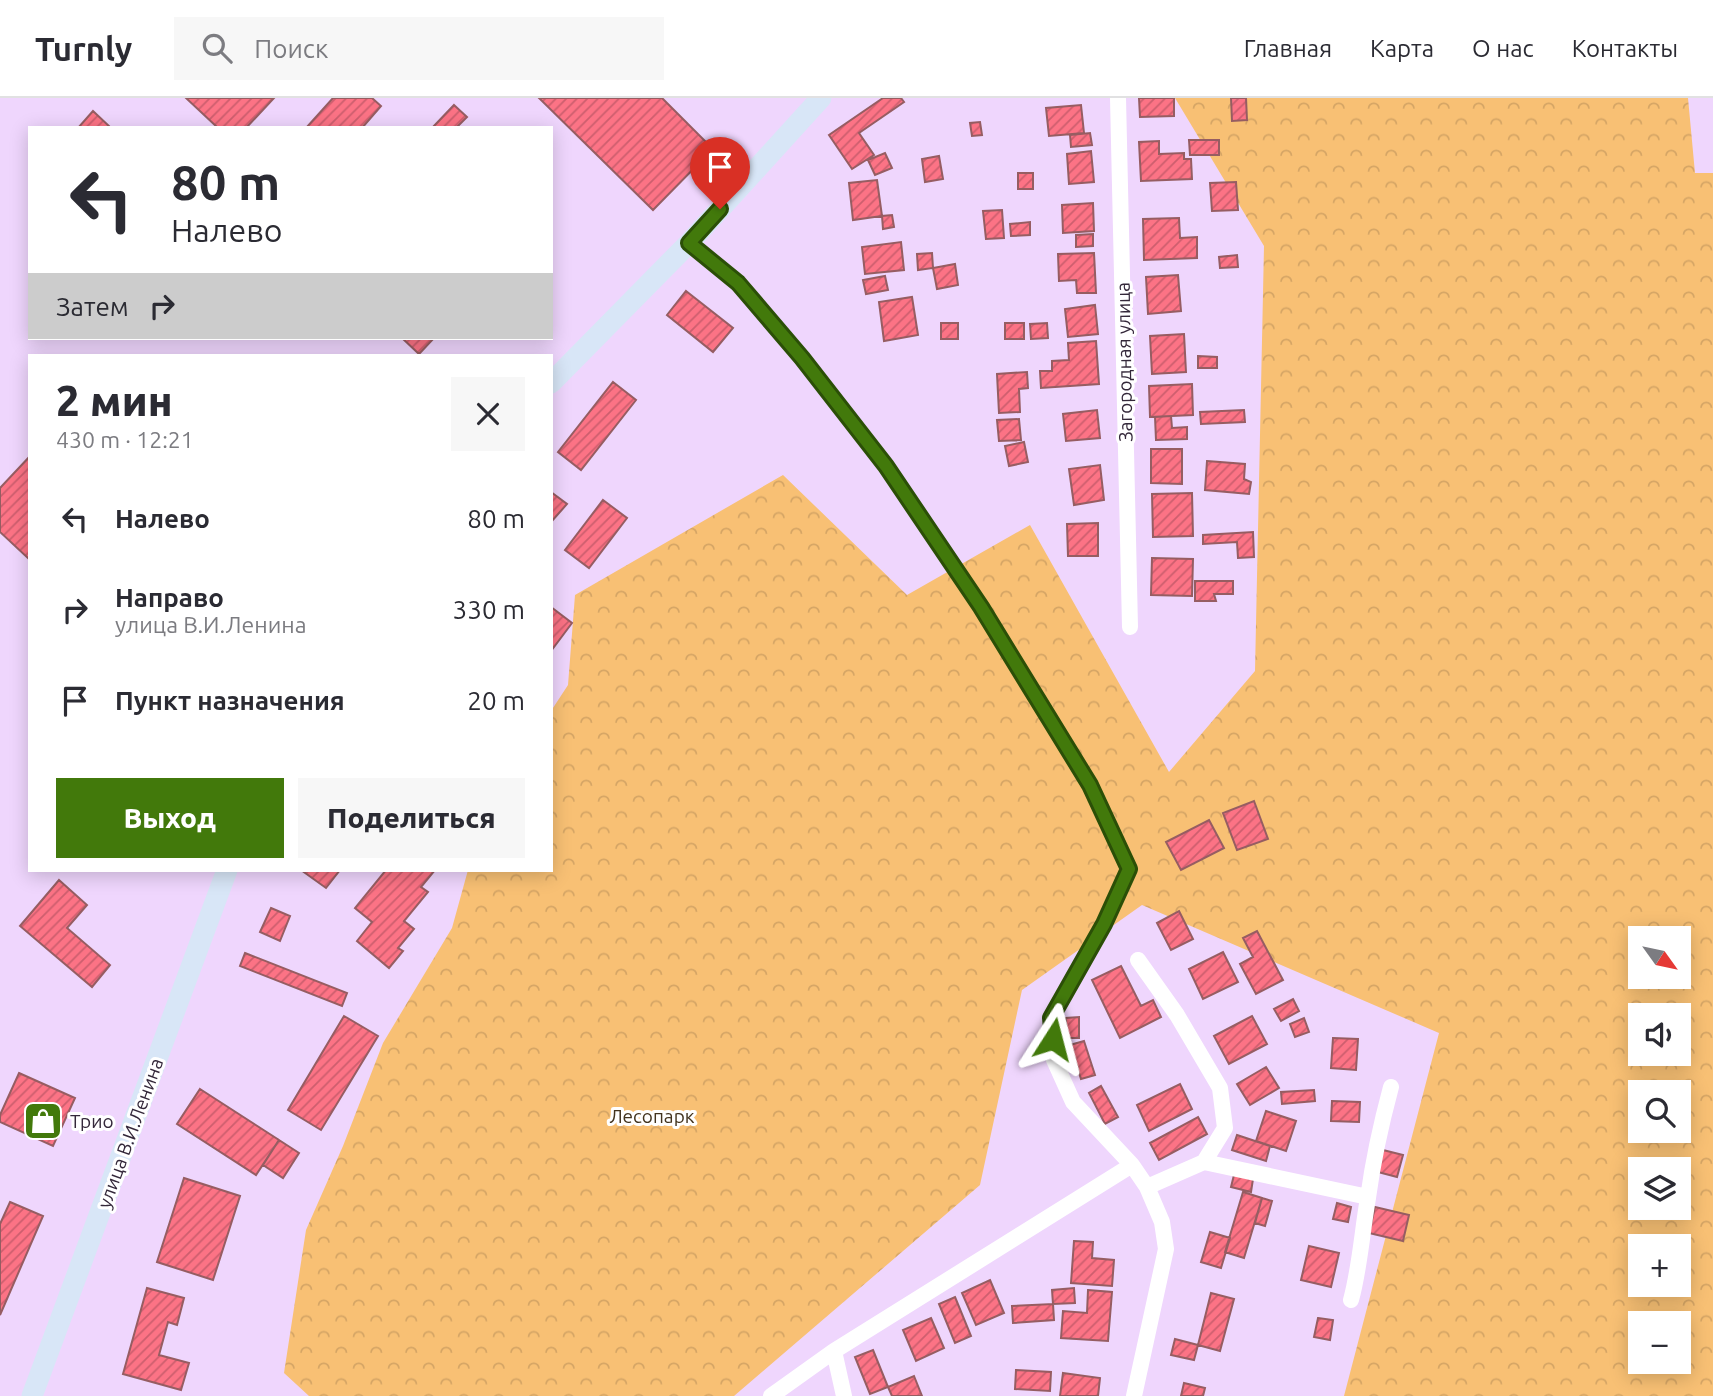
<!DOCTYPE html>
<html lang="ru">
<meta charset="utf-8">
<style>
body{margin:0;font-family:Ubuntu,sans-serif;background:#f7f7f7;color:#2b2b33;height:100vh;display:flex;flex-direction:column;font-size:26px;white-space:nowrap}
*{box-sizing:border-box;margin:0}
p{font-size:23px;color:#7c7c81}
.icon{flex:none;width:38px;height:38px;fill:none;stroke:currentColor;stroke-width:2;stroke-linecap:round;stroke-linejoin:round}
.map{position:relative;flex:1;overflow:hidden}
.sheet{position:absolute;left:28px;top:256px;width:525px;height:518px;display:flex;flex-direction:column;background:#fff;border-radius:0px;box-shadow:0 4px 18px #0003}
.sheet>*{flex:none}
.hud{position:absolute;left:28px;top:28px;width:525px;height:214px;border-radius:0px;box-shadow:0 4px 18px #0003;background:#fff;color:#2b2b33;overflow:hidden}
.needle{width:46px;rotate:123deg}
.buttons{position:absolute;left:1628px;top:828px;display:grid;gap:14px}
.buttons a{display:grid;place-items:center;width:63px;height:63px;border-radius:0px;background:#fff;box-shadow:0 4px 18px #0003;font-size:35px}
.pin{position:absolute;display:grid;place-items:center;width:60px;height:60px;color:#fff;margin:-72px -30px;border-radius:50% 50% 50% 0;rotate:-45deg;box-shadow:0 0 7px #0007}
.pin .icon{rotate:45deg}
.me{position:absolute;width:77px;margin:-38px;rotate:9deg;stroke-linejoin:round;filter:drop-shadow(0 0 5px #0008)}
.turn{display:flex;align-items:center;gap:24px;height:147px;padding:0 28px;font-size:32px}
.turn .icon{width:91px;height:91px;stroke-width:2.5}
.turn b{display:block;font-size:49px;line-height:60px}
.then{display:flex;align-items:center;height:66px;padding:0 28px;background:#0003;gap:14px;font-size:26px}
.round{display:grid;place-items:center;flex:none;width:74px;height:74px;border-radius:0px;background:#f7f7f7}
.overview{display:flex;align-items:center;justify-content:space-between;height:119px;padding:0 28px}
h1{font-size:42px;font-weight:800;line-height:52px}
.primary-button{display:flex;gap:14px;margin-top:auto;padding:14px 28px}
.primary-button a{flex:1;height:80px;border-radius:0px;background:#42790b;color:#fff;font-size:28px;font-weight:800;line-height:80px;text-align:center}
.primary-button a+a{background:#f7f7f7;color:#2b2b33}
ul{padding:0;list-style:none}
li{display:flex;align-items:center;gap:21px;height:91px;padding:0 28px}
li div{flex:1}
li b{display:block;font-size:26px}
li em{font-style:normal}
header{display:flex;align-items:center;gap:42px;box-sizing:border-box;height:98px;padding:0 35px;background:#fff;border-bottom:2px solid #e1e1e2}
header strong{font-size:33px}
nav{display:flex;gap:38px;margin-inline-start:auto;font-size:24px}
.search{width:490px;height:63px;background:#f7f7f7;display:flex;align-items:center;gap:18px;box-sizing:border-box;padding:0 24px;border-radius:0px;color:#7c7c81;font-size:26px}
.map>svg:first-child{display:block}
</style>
<header>
<strong>Turnly</strong>
<div class="search"><svg class="icon" aria-label="search" viewBox="0 0 24 24"><circle cx="10" cy="10" r="6"/><path d="M15 15l6 6"/></svg>Поиск</div>
<nav><a>Главная</a><a>Карта</a><a>О нас</a><a>Контакты</a></nav>
</header>
<div class="map">
<svg width="1713" height="1298" viewBox="0 0 1713 1298">
<defs>
<pattern id="forest-crowns" width="20" height="18" patternUnits="userSpaceOnUse" patternTransform="scale(1.75)"><rect width="20" height="18" fill="#f8c074"/><path d="M2 6a3 3 0 1 1 6 0M12 15a3 3 0 1 1 6 0" fill="none" stroke="#d5a565"/></pattern>
<pattern id="building-hatch" width="6" height="6" patternUnits="userSpaceOnUse" patternTransform="scale(1.75)"><rect width="6" height="6" fill="#fc7385"/><path d="M-1 1l2-2M0 6l6-6M5 7l2-2" fill="none" stroke="#cd5e6e"/></pattern>
</defs>
<rect width="100%" height="100%" fill="#efd6fd"/>
<!-- forest -->
<path fill="url(#forest-crowns)" fill-rule="evenodd" d="M1175,0H1688L1695,75H1713V1298H1344L1439,935L1142,807L1022,892L980,1087L734,1298H309L284,1275L306,1132L343,1048L383,945L452,830L468,772H551V613L568,587L575,497L783,377L907,497L1030,427L1169,674L1255,573L1264,148ZM1640,840H1678V878H1640ZM1640,917H1678V956H1640ZM1640,994H1678V1032H1640ZM1640,1071H1678V1110H1640ZM1640,1148H1678V1186H1640ZM1640,1225H1678V1264H1640Z"/>
<!-- building -->
<path fill="url(#building-hatch)" stroke="#965d62" stroke-width="2" d="M186,0H274L246,30H218Z
M333,0H372L381,8L362,30H306Z
M539,0H662L713,51L653,112Z
M883,0H901L904,4L859,35L874,57L852,71L829,37Z
M1139,0H1174V18L1140,19Z
M1231,0H1246L1247,22L1232,23Z
M454,7L467,19L456,30H432Z
M1081,7L1084,35L1049,38L1046,10Z
M93,13L111,30H78Z
M980,24L982,37L972,38L970,25Z
M1090,35L1092,47L1071,49L1070,37Z
M1189,42H1219V57H1190Z
M1159,43V56L1184,55V61H1191L1192,81L1141,83L1139,44Z
M1091,53L1094,84L1069,86L1067,56Z
M885,55L892,70L875,77L868,62Z
M939,58L943,81L925,84L922,61Z
M1018,75H1033V91H1018Z
M877,82L882,118L853,122L849,85Z
M1236,84L1238,112L1212,113L1210,85Z
M1093,105L1094,133L1063,135L1062,107Z
M1002,112L1004,140L986,141L983,113Z
M892,117L894,129L883,131L882,118Z
M1179,120L1180,140L1197,139V160L1144,162L1143,121Z
M1030,124V137L1011,138L1010,126Z
M1093,136V148L1076,149V137Z
M901,144L904,172L865,176L862,149Z
M932,155L933,170L918,172L917,156Z
M1094,155L1096,195H1077L1076,182L1059,183L1058,156Z
M1237,157L1238,169L1220,170L1219,159Z
M955,166L958,187L937,191L933,170Z
M1178,177L1181,213L1148,216L1146,179Z
M885,178L888,192L866,196L863,182Z
M686,193L733,230L713,254L667,217Z
M912,199L918,237L884,243L879,204Z
M1095,207L1098,236L1068,239L1065,211Z
M941,225H958V241H941Z
M1005,225H1024V241H1005Z
M1047,225L1048,240L1031,241L1030,226Z
M1184,236L1186,274L1152,276L1150,238Z
M402,240H434L419,256Z
M1096,243L1099,286L1041,290L1040,273H1052V263L1069,262L1068,245Z
M1198,258L1217,259V270H1198Z
M1027,274L1028,290L1019,291L1020,314L999,315L997,276Z
M613,284L636,302L581,372L558,354Z
M1192,286L1193,317L1150,319L1149,288Z
M1097,312L1100,340L1066,343L1063,316Z
M1244,312L1245,324L1201,326L1200,314Z
M1171,318L1172,330L1187,329V341L1156,342L1155,319Z
M1019,321L1021,342L999,343L997,322Z
M1024,344L1028,364L1009,368L1005,348Z
M1151,351H1182V386L1151,385Z
M30,358V462L0,434V390Z
M1207,363L1245,366L1244,381L1251,384L1249,396L1205,392Z
M1100,367L1104,402L1074,407L1069,371Z
M551,394L567,406L551,424Z
M1192,395L1193,438L1153,439L1152,396Z
M603,402L627,420L589,470L565,452Z
M1098,425V458H1068L1067,426Z
M1253,434L1254,459L1238,460L1237,444L1203,446V437Z
M1152,460L1193,461L1192,498L1151,497Z
M1195,483H1233V496H1214L1216,503H1195Z
M551,509L572,525L551,553Z
M1254,703L1268,741L1237,752L1223,715Z
M1209,722L1224,750L1181,772L1166,744Z
M301,772H340L326,790Z
M386,772H435L421,789L428,794L404,823L414,831L398,850L403,853L389,870L357,843L372,824L355,810Z
M59,782L87,807L67,830L110,867L92,889L20,828Z
M271,810L290,818L280,843L260,834Z
M1179,813L1193,841L1171,852L1157,825Z
M1257,833L1283,882L1256,896L1240,866L1253,859L1243,840Z
M1223,854L1238,884L1203,901L1189,871Z
M245,855L347,895L342,908L240,868Z
M1121,868L1141,908L1153,902L1161,919L1120,940L1092,882Z
M1293,901L1299,913L1281,923L1274,911Z
M344,918L378,938L321,1032L288,1012Z
M1252,918L1267,946L1229,966L1214,938Z
M1079,919V940H1066V920Z
M1304,920L1309,934L1295,939L1290,926Z
M1333,940L1358,941L1356,972L1331,970Z
M1084,943L1095,977L1081,981L1070,947Z
M1266,969L1279,990L1250,1007L1237,986Z
M19,975L75,1000L53,1048L0,1024V1017Z
M1180,986L1192,1011L1149,1033L1137,1007Z
M1101,988L1118,1019L1105,1026L1089,995Z
M200,991L279,1042L256,1077L177,1026Z
M1314,992L1315,1003L1282,1006L1281,994Z
M1332,1003L1360,1004L1359,1024L1331,1023Z
M1266,1013L1296,1023L1286,1053L1256,1043Z
M1198,1019L1207,1036L1159,1062L1150,1045Z
M1237,1037L1270,1048L1266,1063L1232,1052Z
M279,1042L299,1055L283,1080L263,1067Z
M1383,1052L1403,1057L1397,1079L1378,1074Z
M1234,1077L1253,1081L1251,1094L1231,1089Z
M184,1080L240,1098L213,1182L157,1164Z
M1243,1094L1262,1100L1244,1160L1225,1154Z
M1262,1100L1272,1103L1265,1128L1255,1125Z
M10,1104L43,1118L0,1217V1126Z
M1337,1105L1351,1109L1348,1124L1333,1121Z
M1375,1109L1409,1117L1403,1143L1369,1135Z
M1210,1134L1230,1140L1221,1170L1201,1164Z
M1074,1143L1093,1144L1092,1160L1114,1162L1112,1188L1071,1185Z
M1309,1148L1339,1155L1331,1189L1301,1182Z
M990,1182L1004,1215L976,1227L962,1195Z
M147,1190L184,1200L177,1227L168,1224L159,1257L189,1265L181,1292L123,1276Z
M1074,1190L1075,1205L1053,1206L1052,1192Z
M1088,1192L1112,1194L1108,1243L1061,1240L1063,1213L1087,1215Z
M1211,1195L1234,1201L1220,1253L1198,1247Z
M955,1199L971,1238L955,1245L939,1206Z
M1053,1206L1054,1222L1013,1225L1012,1208Z
M931,1220L944,1250L916,1263L903,1232Z
M1318,1220L1333,1222L1330,1242L1314,1239Z
M1175,1241L1198,1247L1194,1262L1171,1257Z
M873,1252L888,1289L870,1296L855,1259Z
M1016,1272L1051,1274L1050,1293L1015,1291Z
M1063,1275L1100,1280L1098,1298H1060Z
M914,1278L922,1298H892L888,1289Z
M1184,1285L1205,1290L1203,1298H1181Z"/>
<g fill="none" stroke-linecap="round" stroke-linejoin="round">
<!-- minor -->
<path stroke="#fff" stroke-width="16" d="M1118,0L1130,529
M689,145L738,185L802,260L886,368L981,509L1090,687L1129,771L1104,826L1051,920L1054,962L1073,1004L1132,1067L834,1253L771,1298
M1138,862L1177,917L1220,990L1225,1030L1204,1064L1147,1089
M1204,1064L1368,1099
M1132,1067L1147,1089L1162,1124L1166,1151L1134,1298
M1351,1202C1360,1169 1362,1134 1368,1100C1373,1063 1381,1026 1391,989
M834,1253L844,1298"/>
<!-- secondary -->
<path stroke="#d8e6f7" stroke-width="21" d="M551,285L689,145L821,0
M32,1298L227,772"/>
</g>
<g fill="none" stroke-linecap="round" stroke-linejoin="round">
<defs>
<path id="route" d="M720,111L689,145L738,185L802,260L886,368L981,509L1090,687L1129,771L1104,826L1051,920L1053,941"/>
</defs>
<!-- route casing -->
<use href="#route" stroke="#2b4f07" stroke-width="18"/>
<!-- route -->
<use href="#route" stroke="#42790b" stroke-width="12"/>
</g>
<!-- icons -->
<defs>
<symbol id="shop-square" viewBox="-11 -11 22 22"><rect x="-9" y="-9" width="18" height="18" rx="4" fill="#42790b" stroke="#fff"/><path d="M-5-2.5h2.3a2.7 3.5 0 0 1 5.4 0H5L5.5 6h-11ZM-1.5-2.5h3a1.5 2.3 0 0 0-3 0Z" fill="#fff"/></symbol>
</defs>
<g fill-rule="evenodd">
<use href="#shop-square" x="21" y="1001" width="44" height="44"/>
</g>
<g text-anchor="middle" dominant-baseline="central" stroke-width="6" stroke-linejoin="round" paint-order="stroke">
<!-- street labels -->
<g font-size="19" fill="#34283a" stroke="#fff">
<text transform="translate(1124 264) rotate(-91)">Загородная улица</text>
<text transform="translate(130 1035) rotate(-70)">улица В.И.Ленина</text>
</g>
<!-- park labels -->
<g font-size="19" fill="#42331e" stroke="#fff">
<text x="652" y="1018">Лесопарк</text>
</g>
<!-- poi labels -->
<g font-size="19" fill="#34283a" stroke="#fff" text-anchor="start">
<text x="70" y="1023">Трио</text>
</g>
</g>
</svg>
<div class="buttons">
<a><svg class="needle" viewBox="-14 -14 28 28"><path d="M0-13l5 13h-10z" fill="#e53935"/><path d="M0 13l5-13h-10z" fill="#7c7c81"/></svg></a>
<a><svg class="icon" aria-label="sound" viewBox="0 0 24 24"><path d="M4 9h4l5-4v14l-5-4H4zM17 9q2 3 0 6"/></svg></a>
<a><svg class="icon" aria-label="search" viewBox="0 0 24 24"><circle cx="10" cy="10" r="6"/><path d="M15 15l6 6"/></svg></a>
<a><svg class="icon" aria-label="layers" viewBox="0 0 24 24"><path d="M12 4l9 5-9 5-9-5zM3 14l9 5 9-5"/></svg></a>
<a>+</a>
<a>−</a>
</div>
<div class="pin" style="left:720px;top:111px;background:#d93025"><svg class="icon" aria-label="arrive" viewBox="0 0 24 24"><path d="M6 21V4h12l-3 4 3 4H6"/></svg></div>
<svg class="me" style="left:1053px;top:941px" viewBox="-20 -20 40 40"><path d="M0-17L14 15 0 8-14 15z" fill="#42790b" stroke="#fff" stroke-width="4"/></svg>
<div class="hud">
<div class="turn"><svg class="icon" aria-label="left" viewBox="0 0 24 24"><path d="M17 20v-9H6M10 6l-5 5 5 5"/></svg><div><b>80 m</b>Налево</div></div>
<div class="then">Затем<svg class="icon" aria-label="right" viewBox="0 0 24 24"><path d="M7 20v-9h11M14 6l5 5-5 5"/></svg></div>
</div>
<section class="sheet">
<div class="overview"><div><h1>2 мин</h1><p>430 m · 12:21</p></div><a class="round"><svg class="icon" aria-label="close" viewBox="0 0 24 24"><path d="M6 6l12 12M18 6L6 18"/></svg></a></div>
<ul>
<li><svg class="icon" aria-label="left" viewBox="0 0 24 24"><path d="M17 20v-9H6M10 6l-5 5 5 5"/></svg><div><b>Налево</b></div><em>80 m</em></li>
<li><svg class="icon" aria-label="right" viewBox="0 0 24 24"><path d="M7 20v-9h11M14 6l5 5-5 5"/></svg><div><b>Направо</b><p>улица В.И.Ленина</p></div><em>330 m</em></li>
<li><svg class="icon" aria-label="arrive" viewBox="0 0 24 24"><path d="M6 21V4h12l-3 4 3 4H6"/></svg><div><b>Пункт назначения</b></div><em>20 m</em></li>
</ul>
<div class="primary-button"><a>Выход</a><a>Поделиться</a></div>
</section>
</div>
